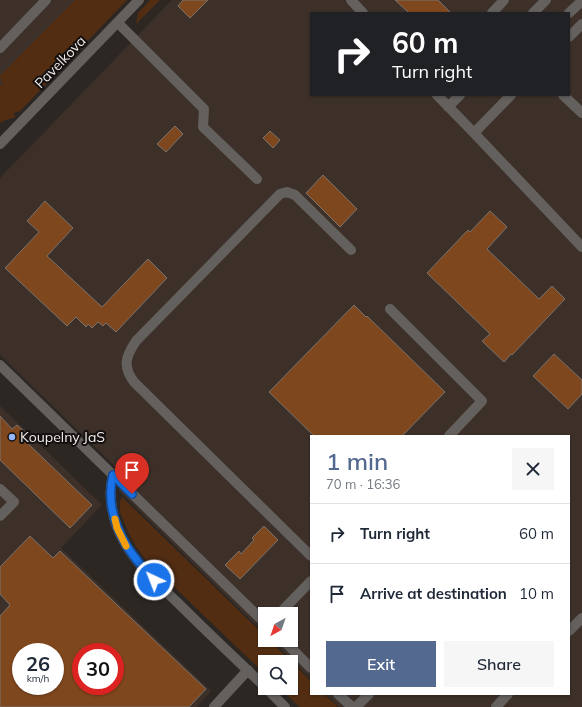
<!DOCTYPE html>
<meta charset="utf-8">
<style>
body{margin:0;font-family:Mulish,sans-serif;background:#f6f6f7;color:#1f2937;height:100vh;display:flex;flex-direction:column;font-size:15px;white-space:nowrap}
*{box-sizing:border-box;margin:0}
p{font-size:13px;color:#747a83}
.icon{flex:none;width:22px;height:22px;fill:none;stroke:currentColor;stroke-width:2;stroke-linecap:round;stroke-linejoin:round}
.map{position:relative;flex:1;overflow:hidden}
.sheet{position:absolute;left:310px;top:435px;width:260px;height:260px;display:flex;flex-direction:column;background:#fff;border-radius:0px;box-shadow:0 1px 3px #0004}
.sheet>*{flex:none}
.top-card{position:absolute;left:310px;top:12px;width:260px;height:84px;border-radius:0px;box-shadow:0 1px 3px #0004;background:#202124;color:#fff;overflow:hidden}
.needle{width:26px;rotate:220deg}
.fabs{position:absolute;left:258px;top:607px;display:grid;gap:8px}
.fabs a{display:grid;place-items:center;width:40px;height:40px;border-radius:0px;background:#fff;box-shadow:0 1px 3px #0004;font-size:20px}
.speed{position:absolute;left:12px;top:643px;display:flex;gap:8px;font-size:20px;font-weight:700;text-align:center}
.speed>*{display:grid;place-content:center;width:52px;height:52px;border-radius:50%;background:#fff;box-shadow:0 1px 3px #0004;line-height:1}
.speed small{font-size:10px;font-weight:400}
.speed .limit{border:6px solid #d22;background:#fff;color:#111}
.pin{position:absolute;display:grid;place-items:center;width:34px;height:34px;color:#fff;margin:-41px -17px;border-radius:50% 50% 50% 0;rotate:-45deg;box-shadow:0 0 4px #0007}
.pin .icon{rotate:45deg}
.me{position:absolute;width:44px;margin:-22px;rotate:317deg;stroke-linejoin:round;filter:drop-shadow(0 0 3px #0008)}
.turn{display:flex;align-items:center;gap:14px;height:84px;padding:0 16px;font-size:18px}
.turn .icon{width:52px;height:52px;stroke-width:2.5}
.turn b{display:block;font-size:28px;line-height:34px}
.round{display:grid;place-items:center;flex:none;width:42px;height:42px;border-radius:0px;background:#f6f6f7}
.summary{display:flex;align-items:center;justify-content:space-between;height:68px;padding:0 16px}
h1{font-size:24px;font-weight:600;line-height:30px;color:#546990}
.button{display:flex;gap:8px;margin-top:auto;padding:8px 16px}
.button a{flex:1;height:46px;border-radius:0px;background:#546990;color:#fff;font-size:16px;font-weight:600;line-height:46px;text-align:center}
.button a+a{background:#f6f6f7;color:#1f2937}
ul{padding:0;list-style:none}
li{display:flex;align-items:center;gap:12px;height:60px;padding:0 16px;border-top:1px solid #e0e1e3}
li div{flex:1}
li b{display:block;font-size:15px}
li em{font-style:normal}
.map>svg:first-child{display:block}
</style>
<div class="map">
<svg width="582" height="707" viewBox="0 0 582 707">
<rect width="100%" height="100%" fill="#2d2723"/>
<!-- built -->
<path fill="#3c3029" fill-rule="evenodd" d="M0,0H126L25,106L0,84Z
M172,0H582V707H339L326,694H569V436H311V679L271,640H291V614H265V634L119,491L129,480L0,355V178ZM311,13H569V95H311Z
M0,406L102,505L61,548L211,691L197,707H0ZM21,652H55V686H21ZM81,652H115V686H81Z"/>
<!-- green -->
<path fill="#522d12" d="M75,0H127L19,112L18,111L13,114L16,117C10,119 4,120 0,123V84L2,85L4,83L0,79V76Z
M150,0H160L136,24L138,13Z
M122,497L265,636V640H269L311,681V694H324L338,707H300L279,688H291V662H265V674L145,559L135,545L128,532L120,512V502Z"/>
<!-- building -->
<path fill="#7f471d" stroke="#79726d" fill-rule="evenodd" d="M183,0H208L190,18L178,6Z
M395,0H438L451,13H409Z
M175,126L183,134L166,152L157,144Z
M270,131L280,140L273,148L263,138Z
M323,175L357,209L340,227L306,193Z
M45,201L73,228L47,256L102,307L148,259L167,278L116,332L106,323L103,326L98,322L92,328L88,324L86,327L76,317L67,326L5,268L39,232L27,221Z
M490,211L507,227L487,249L539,299L552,286L565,299L512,355L511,354L504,362L482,341L490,334L427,273L468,230L470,232Z
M354,305L366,317L367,316L445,392L402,436H314L269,392Z
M554,354L582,380V394L568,409L533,376Z
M0,416L12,429L17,425L25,432L21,437L92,505L70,528L0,460Z
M264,526L278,540L240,579L225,565L239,551L241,554L254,540L252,538Z
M30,536L53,558L60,551L206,689L189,707H0V616L10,605L0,594V567ZM21,652H55V686H21ZM81,652H115V686H81Z"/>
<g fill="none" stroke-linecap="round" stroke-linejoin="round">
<!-- minor -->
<path stroke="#63605e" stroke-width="10" d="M351,0L363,13
M492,13L504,0
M533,13L546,0
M569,13L582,1
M118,23L204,109L203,127L257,179
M569,37L582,24
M0,48L46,0
M437,95L474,133L582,247
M563,95L582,113
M448,107L460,95
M474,133L511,95
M0,144L139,0
M390,309L482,401L449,436
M0,365L265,623
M113,475C107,496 113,521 123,540C136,564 157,583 177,602C206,631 236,659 265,687
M0,489L14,502L0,516
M311,556L134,382C122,366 126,356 136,341L280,194L287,192L295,195L351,250
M279,614L311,581
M569,631L582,618
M283,640L311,668
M266,688L285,707
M338,694L352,707
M214,707L248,670
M356,707L369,694
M496,707L508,694"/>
</g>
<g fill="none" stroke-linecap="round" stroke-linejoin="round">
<defs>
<path id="route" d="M132,494L113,475C110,486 110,497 112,509C119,540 133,557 154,580"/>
</defs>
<!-- route casing -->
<use href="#route" stroke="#114b97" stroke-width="10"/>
<!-- route -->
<use href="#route" stroke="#1a73e8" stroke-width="7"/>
<!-- slow -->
<path stroke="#f59e0b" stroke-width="7" d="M115,519L117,528L126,546"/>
</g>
<!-- markers -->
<circle fill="#95b7fd" stroke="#13100f" stroke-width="1.5" cx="12" cy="437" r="4"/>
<g text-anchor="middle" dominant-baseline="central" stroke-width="4" stroke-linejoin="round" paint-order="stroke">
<!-- street labels -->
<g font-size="14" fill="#f0ece9" stroke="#13100f">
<text transform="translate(60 62) rotate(-46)">Pavelkova</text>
</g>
<!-- poi labels -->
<g font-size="14" fill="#f0ece9" stroke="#13100f" text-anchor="start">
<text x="20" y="437">Koupelny JaS</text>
</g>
</g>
</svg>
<div class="fabs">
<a><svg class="needle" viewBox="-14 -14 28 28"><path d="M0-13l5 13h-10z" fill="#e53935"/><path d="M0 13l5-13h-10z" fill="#747a83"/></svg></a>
<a><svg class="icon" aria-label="search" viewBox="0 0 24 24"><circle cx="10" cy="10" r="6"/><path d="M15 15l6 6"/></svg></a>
</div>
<div class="speed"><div>26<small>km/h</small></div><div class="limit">30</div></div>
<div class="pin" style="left:132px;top:494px;background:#d93025"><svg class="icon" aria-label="arrive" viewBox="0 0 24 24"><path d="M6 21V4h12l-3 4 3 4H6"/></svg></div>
<svg class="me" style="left:154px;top:580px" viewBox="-20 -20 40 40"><circle r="17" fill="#1a73e8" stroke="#fff" stroke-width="3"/><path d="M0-11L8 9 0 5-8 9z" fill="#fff"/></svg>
<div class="top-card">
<div class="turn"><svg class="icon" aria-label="right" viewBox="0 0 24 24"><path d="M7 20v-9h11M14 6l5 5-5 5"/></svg><div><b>60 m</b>Turn right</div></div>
</div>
<section class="sheet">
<div class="summary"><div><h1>1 min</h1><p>70 m · 16:36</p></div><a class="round"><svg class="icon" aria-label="close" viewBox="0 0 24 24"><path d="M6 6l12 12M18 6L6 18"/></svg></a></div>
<ul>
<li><svg class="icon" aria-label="right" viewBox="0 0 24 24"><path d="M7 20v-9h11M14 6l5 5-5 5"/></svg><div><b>Turn right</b></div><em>60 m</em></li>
<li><svg class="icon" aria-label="arrive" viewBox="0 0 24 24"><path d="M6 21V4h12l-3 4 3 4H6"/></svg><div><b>Arrive at destination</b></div><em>10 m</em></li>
</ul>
<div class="button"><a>Exit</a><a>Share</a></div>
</section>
</div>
